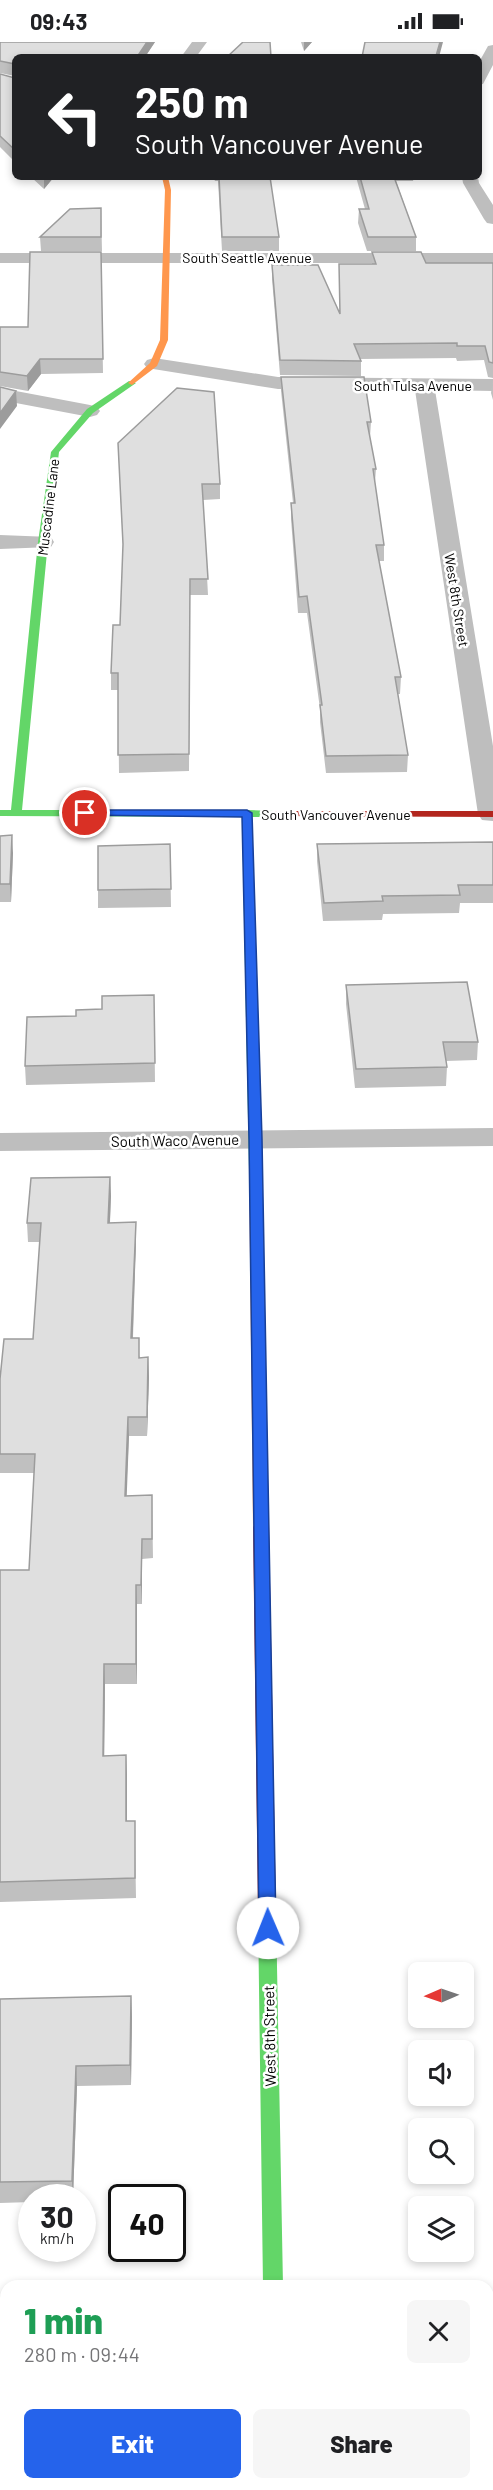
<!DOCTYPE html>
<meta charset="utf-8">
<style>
body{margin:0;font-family:Barlow,sans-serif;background:#f6f6f6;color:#202124;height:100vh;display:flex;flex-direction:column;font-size:22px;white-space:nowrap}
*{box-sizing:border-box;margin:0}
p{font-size:20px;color:#757577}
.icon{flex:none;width:33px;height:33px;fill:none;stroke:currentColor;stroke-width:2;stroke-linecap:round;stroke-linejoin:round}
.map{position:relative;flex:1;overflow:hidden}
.details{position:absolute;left:0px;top:2238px;width:494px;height:210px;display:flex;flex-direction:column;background:#fff;border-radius:18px 18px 0 0;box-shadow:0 3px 9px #0003}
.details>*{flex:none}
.top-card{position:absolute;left:12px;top:12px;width:470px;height:126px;border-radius:9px;box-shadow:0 3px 9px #0003;background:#202124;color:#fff;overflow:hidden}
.needle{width:39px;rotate:268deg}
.tools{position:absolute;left:408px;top:1920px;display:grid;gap:12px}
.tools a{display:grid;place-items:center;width:66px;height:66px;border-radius:9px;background:#fff;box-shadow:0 3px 9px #0003;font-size:30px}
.speed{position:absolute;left:18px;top:2142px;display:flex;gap:12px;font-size:30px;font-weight:700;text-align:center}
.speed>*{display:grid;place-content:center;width:78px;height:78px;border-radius:50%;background:#fff;box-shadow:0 3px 9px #0003;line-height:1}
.speed small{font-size:15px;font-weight:400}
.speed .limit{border:3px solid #111;border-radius:9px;background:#fff;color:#111}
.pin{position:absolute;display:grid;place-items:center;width:51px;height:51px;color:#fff;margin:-26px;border:3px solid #fff;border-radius:50%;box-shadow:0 2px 6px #0007}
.me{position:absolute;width:66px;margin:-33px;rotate:359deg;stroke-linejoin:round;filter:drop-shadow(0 0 4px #0008)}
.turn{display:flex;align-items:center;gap:21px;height:126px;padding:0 24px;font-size:27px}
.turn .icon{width:78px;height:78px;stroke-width:2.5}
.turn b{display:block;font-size:42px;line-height:51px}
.round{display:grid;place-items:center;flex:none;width:63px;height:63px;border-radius:9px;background:#f6f6f6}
.headline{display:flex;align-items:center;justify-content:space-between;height:102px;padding:0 24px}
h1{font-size:36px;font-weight:800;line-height:45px;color:#1e9e55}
.cta{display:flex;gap:12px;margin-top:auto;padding:12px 24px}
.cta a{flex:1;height:69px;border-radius:9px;background:#2563eb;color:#fff;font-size:24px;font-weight:800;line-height:69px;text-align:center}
.cta a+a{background:#f6f6f6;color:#202124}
.status{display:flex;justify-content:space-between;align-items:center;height:42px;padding:0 30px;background:#fff;direction:ltr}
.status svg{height:16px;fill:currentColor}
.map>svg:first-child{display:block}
</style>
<div class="status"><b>09:43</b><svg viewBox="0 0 49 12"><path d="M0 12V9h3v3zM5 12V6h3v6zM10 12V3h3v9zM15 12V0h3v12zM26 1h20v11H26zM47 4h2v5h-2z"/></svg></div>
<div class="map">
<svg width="493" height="2448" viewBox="0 0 493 2448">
<rect width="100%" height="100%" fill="#fff"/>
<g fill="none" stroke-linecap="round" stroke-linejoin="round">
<!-- street -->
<path fill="#bebebe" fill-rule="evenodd" d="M192,0H207L196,15H181Z
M493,3V23L483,42L478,43V22L488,4Z
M462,135H478L479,141L493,163V182L487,181L484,177L463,141Z
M0,211H493V221H0Z
M154,316L278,335L493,337V349L435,348L493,704V779L482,778L478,772L415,348L278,347L147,326L144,322L147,318Z
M0,346L90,363L97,365L100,369L97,373L90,375L0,358Z
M0,493L51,495L54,500L51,505L0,507Z
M493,1086V1104L0,1109V1091Z
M250,2442H302V2448H250Z"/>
<!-- fast -->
<path fill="#63d668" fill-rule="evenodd" d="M129,339L136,341L93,371L59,410L48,500L22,768H247L274,769L279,772L274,775H252L261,1127L255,1131L249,1127L242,775L0,774V768H11L38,500L51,410L87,367Z
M267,1864L273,1866L276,1871L283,2244H263L258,1871L261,1866Z"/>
<!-- slow -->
<path fill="#ff974d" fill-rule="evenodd" d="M162,135H168L171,148L168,298L157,324L132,343L128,341L150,321L160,298L165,148Z
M255,1123L261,1127L269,1485L266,1489H256L253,1485L249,1127Z"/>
<!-- jam -->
<path fill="#b3261e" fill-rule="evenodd" d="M274,769H493V775L270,774V770Z
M261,1480L266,1481L269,1485L276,1871L273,1876L267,1878L261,1876L258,1871L253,1485L256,1481Z"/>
</g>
<!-- wall -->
<path fill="#c0c0c0" d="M0,0H155L145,15H15V34L0,31Z
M301,0H312L304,9Z
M0,32L15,36V120L0,105Z
M31,135H54L44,147Z
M213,135H270L279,195V209H222L218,139H215Z
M356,135H414L413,139H396L416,195V209H367L358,181L359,167H365Z
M101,166L102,209H41L40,195Z
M101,210L103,331L41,332L28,349L0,344V285H28Z
M372,210L426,221H493V358L491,351L493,336L488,335L484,318L457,319L456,316L360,317L361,319V334L280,333L272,237V223L340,271L339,222H372Z
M281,335L371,380L370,395L376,427L375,440L384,503V519H379L401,635L400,652H398L408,713L407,730L326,731L320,680V667L307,571H298L291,477V461H293L281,349Z
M118,401L220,442V457L203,458L208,553H190L189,729L119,731L118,648H111V631L120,583L123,505Z
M0,794L13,811L11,860H0Z
M493,800V861H460L459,871L383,872L382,878L323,879L317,819V802Z
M170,802L171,865L98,866V848Z
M346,943L478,1000L477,1018L446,1019L447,1025L446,1044L355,1046L346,962Z
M154,953L155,1040L26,1043L25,1024L76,974Z
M110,1135L111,1154L110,1181L136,1180V1199L133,1296L140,1316L148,1315L149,1335L147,1394H129L126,1454L152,1453L153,1516L142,1517V1562H137V1642H105L104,1714L126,1713L127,1779L135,1798L136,1856L0,1860V1528H29L34,1431H0V1337L33,1297L40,1200H28L27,1181Z
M131,1954L132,1975L131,2043L77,2044L73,2156H32V2160L0,2161V1957Z"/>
<!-- shaded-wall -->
<path fill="#9c9c9c" d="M147,0H155L145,15H137Z
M304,0H312L304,9Z
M440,0H443L439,15H436Z
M44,135H54L44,147Z
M40,317L41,332L28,349L27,334Z
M16,349L17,364L0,387V371Z
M12,793L13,811L11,860L10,842Z
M110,1135L111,1154L109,1199L108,1181Z
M136,1180V1199L132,1315L131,1296Z
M148,1315L149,1335L147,1394V1375Z
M128,1375L129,1394L126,1473L125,1454Z
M142,1497V1562L141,1543Z
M136,1543L137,1562V1642L136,1622Z
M104,1622L105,1642L104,1733L103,1714Z
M126,1713L127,1733V1799L126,1779Z
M131,1954L132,1975L131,2043L130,2023Z
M76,2024L77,2044L73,2156L72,2139Z"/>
<!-- building -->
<path fill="#dfdfdf" stroke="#9c9c9c" stroke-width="1.5" d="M0,0H147L137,15H15V22L0,19Z
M243,0H270L271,15H227Z
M365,0H440L436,14H430L429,15H362Z
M0,32L15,36V108L0,94Z
M219,135H270L279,195H222Z
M360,135H394L416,195H368L359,167H369Z
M101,166V195H40L70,167Z
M30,210H101L103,317H40L27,334L0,330V285H28Z
M372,210H421L426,221H493V321L489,320L485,304H457V301L354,302L361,319L280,318L272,223H318L340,272L339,222H376Z
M281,335H364L371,380H367L376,427H373L384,503H376L401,635H395L408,713L326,714L320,663H322L307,554L299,555L291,461H295Z
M0,345L16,349L0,371Z
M177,346L214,350L220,442H202L208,537H190L189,712L118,713V631H111L113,583H120L123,502L118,401Z
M12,793L10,842H0V794Z
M493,800V843H458L460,853L382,854L383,859L324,861L317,802Z
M170,802L171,847L98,848V804Z
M467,940L478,1000H443L447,1025L356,1027L346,943Z
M154,953L155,1021L25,1024L27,975L76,974V968L102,967V954Z
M110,1135L108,1181L136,1180L131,1296H139V1316L148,1315L147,1375H128L125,1454L152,1453V1497H142L141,1543H136V1622H104L103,1714L126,1713V1779H135V1836L0,1840V1528H29L35,1412H0V1337L4,1297H33L41,1181H27L31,1136Z
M131,1954L130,2023L76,2024L72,2139L0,2140V1957Z
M0,2260H6V2442H125V2448H0Z"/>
<!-- route -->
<path fill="#2563eb" stroke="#184099" stroke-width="1.5" d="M85,768H247L252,771L262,1097L276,1886L274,1891L268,1893L261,1891L259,1886L249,1097L242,775L82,773V769Z"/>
<g text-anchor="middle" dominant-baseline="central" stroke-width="5" stroke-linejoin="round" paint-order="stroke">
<!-- far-street labels -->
<g font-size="14" fill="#000" stroke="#fff">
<text x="247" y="215">South Seattle Avenue</text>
<text x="413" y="343">South Tulsa Avenue</text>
<text transform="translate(48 465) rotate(-83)">Muscadine Lane</text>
<text transform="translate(457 558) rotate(81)">West 8th Street</text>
<text x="336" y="772">South Vancouver Avenue</text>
</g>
<!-- street labels -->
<g font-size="15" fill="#000" stroke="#fff">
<text transform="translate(175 1098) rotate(-1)">South Waco Avenue</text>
<text transform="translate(269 1994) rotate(-91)">West 8th Street</text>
</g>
</g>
</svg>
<div class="tools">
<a><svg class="needle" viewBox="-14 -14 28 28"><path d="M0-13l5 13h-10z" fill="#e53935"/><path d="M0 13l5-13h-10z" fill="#757577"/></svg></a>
<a><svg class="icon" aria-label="sound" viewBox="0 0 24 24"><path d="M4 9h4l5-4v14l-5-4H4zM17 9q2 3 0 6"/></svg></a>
<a><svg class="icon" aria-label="search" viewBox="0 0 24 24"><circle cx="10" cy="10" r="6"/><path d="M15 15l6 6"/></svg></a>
<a><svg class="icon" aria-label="layers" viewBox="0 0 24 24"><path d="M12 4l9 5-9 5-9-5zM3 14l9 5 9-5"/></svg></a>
</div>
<div class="speed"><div>30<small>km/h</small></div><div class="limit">40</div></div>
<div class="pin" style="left:85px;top:771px;background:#d93025"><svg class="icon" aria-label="arrive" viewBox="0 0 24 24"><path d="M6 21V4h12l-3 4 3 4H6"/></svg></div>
<svg class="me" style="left:268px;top:1886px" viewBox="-20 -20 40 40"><circle r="19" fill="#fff"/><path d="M0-13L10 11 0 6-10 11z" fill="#2563eb"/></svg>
<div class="top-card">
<div class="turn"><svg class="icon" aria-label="left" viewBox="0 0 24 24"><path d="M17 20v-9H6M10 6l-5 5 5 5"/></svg><div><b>250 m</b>South Vancouver Avenue</div></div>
</div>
<section class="details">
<div class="headline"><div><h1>1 min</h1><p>280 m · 09:44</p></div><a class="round"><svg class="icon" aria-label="close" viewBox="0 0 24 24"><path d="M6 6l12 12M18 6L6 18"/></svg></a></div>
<div class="cta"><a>Exit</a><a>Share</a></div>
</section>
</div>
